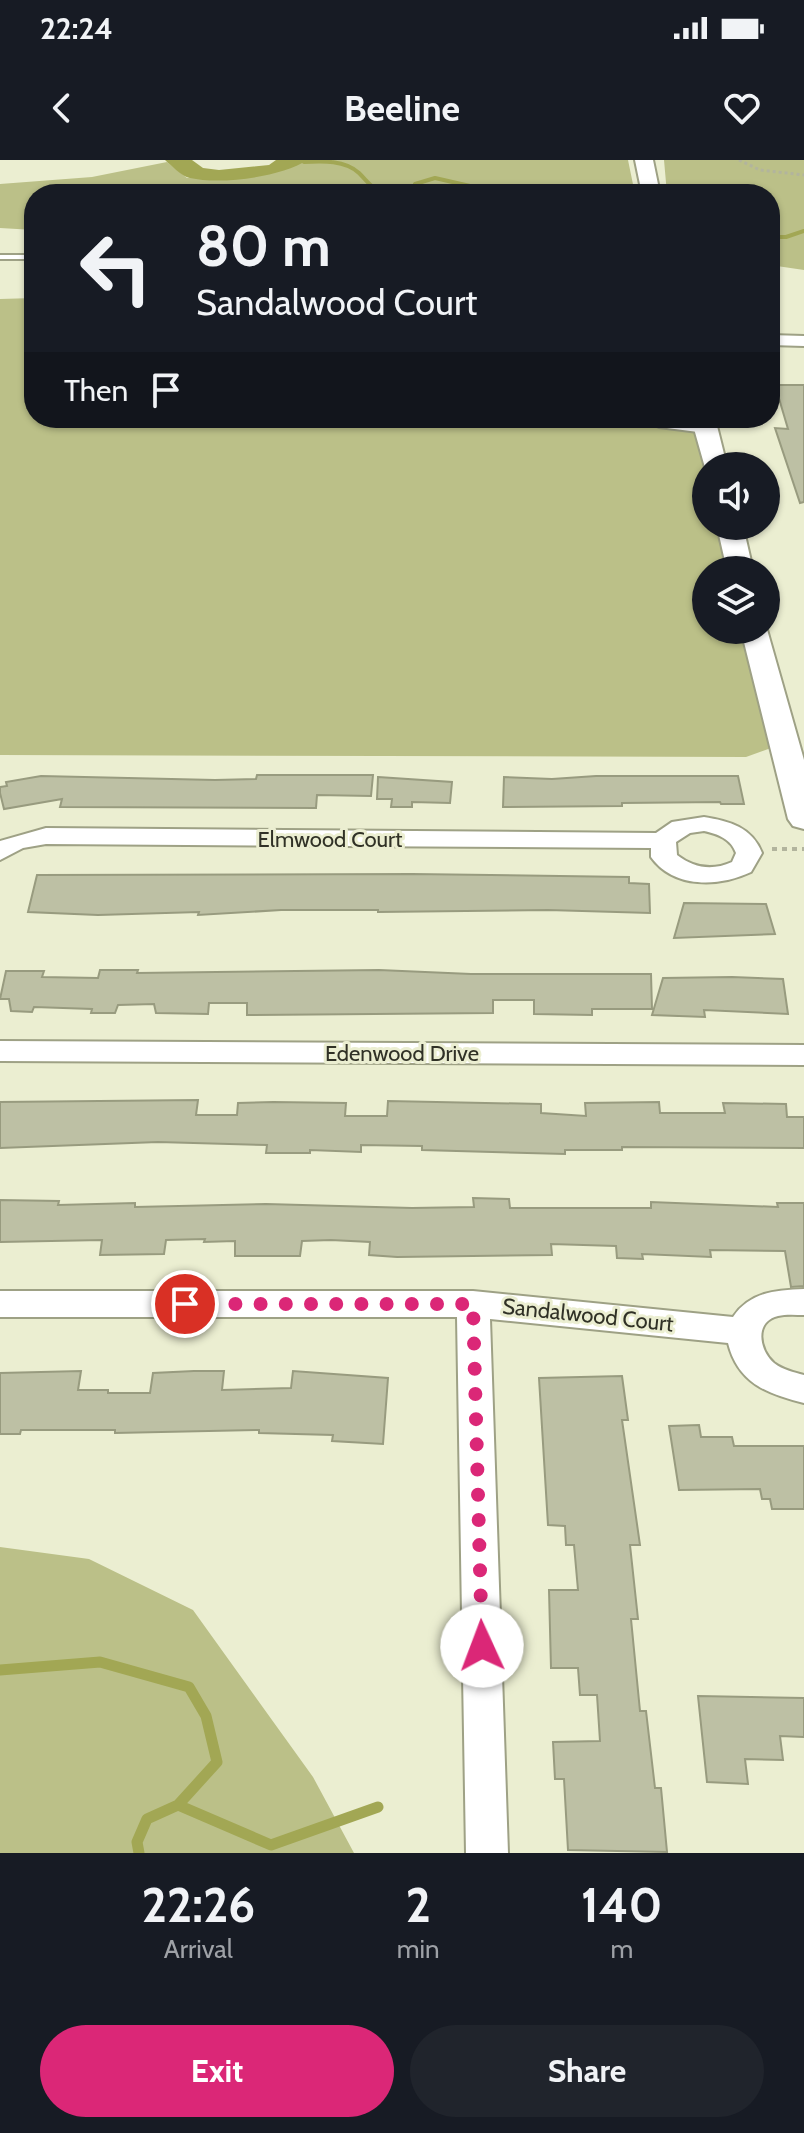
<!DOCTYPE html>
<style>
body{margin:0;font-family:Cabin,sans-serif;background:#20242c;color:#f1f3f6;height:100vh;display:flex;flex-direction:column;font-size:30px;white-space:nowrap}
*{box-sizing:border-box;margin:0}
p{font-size:26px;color:#9ea1a6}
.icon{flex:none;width:44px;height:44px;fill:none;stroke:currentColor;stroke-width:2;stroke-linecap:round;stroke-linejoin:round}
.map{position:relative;height:1693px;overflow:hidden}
.drawer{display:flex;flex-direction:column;background:#171b24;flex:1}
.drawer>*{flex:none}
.hud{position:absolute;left:24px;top:24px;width:756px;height:244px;border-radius:32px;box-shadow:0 2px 6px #0004;background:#171b24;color:#f1f3f6;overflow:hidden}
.tools{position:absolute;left:692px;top:292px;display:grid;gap:16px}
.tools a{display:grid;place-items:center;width:88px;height:88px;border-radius:50%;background:#171b24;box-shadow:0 2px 6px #0004;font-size:40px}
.pin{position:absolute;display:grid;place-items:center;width:68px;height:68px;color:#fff;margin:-34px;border:4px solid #fff;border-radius:50%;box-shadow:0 2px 8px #0007}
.me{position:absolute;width:88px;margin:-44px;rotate:358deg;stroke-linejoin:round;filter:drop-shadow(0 0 6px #0008)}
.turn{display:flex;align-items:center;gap:28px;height:168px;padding:0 40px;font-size:36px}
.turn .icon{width:104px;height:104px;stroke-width:2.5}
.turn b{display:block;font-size:56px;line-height:68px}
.then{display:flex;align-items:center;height:76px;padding:0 40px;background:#0003;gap:16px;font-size:30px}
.eta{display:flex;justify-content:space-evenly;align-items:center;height:136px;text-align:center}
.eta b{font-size:48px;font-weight:800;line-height:56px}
.button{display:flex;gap:16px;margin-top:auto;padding:16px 40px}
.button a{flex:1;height:92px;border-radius:48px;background:#db2777;color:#fff;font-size:32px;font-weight:800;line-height:92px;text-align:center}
.button a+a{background:#20242c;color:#f1f3f6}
.status{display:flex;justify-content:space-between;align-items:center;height:56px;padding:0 40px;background:#171b24;direction:ltr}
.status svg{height:22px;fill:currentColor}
header{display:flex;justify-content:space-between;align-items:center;height:104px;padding:0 40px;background:#171b24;font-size:36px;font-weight:800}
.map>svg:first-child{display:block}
</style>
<div class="status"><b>22:24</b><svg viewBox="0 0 49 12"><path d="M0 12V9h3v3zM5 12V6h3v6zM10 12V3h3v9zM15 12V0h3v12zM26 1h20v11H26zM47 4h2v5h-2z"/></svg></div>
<header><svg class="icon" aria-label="back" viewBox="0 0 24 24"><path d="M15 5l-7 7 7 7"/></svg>Beeline<svg class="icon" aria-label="heart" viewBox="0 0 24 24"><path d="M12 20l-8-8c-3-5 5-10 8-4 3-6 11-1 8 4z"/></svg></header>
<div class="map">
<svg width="804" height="1693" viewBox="0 0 804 1693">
<rect width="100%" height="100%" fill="#ebeed1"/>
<!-- green -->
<path fill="#bbc088" d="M307,0H628L635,34H34V70L0,68V24L92,17L167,2L187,18Z
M664,0H804V110L770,105V34H667Z
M34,138V258H700L706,306V366H727L738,410H706V470H753L782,584L746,597L0,595V139Z
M0,1387L89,1399L193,1450L313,1617L354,1693H0Z"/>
<!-- water -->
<path fill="#a2a754" d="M165,0H192L203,8L219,10L269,5L276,0H307C282,17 221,25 190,18C181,16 172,6 165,0Z"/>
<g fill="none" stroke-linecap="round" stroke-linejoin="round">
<!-- stream-far1 -->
<path stroke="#a2a754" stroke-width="4" d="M304,2C323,1 345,0 359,13C368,22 371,28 383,34
M416,34L419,32L415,24L435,18L470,26L466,34
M770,77H786L804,71"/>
<!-- stream -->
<path stroke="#a2a754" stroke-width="11" d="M0,1510L100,1502L189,1527L206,1556L217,1602L178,1645L147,1659L137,1682L139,1693
M178,1645L271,1685L378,1647"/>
</g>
<!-- building -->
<path fill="#bdc0a4" stroke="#989b7f" stroke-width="2" d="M775,225H804V342L800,343L775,268L788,269Z
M257,615H373L371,636L317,635L316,648L60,647L62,639L4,649L0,633V627L7,626L6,622L41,616L215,620L256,619Z
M596,616H738L744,644H721L720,642L622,643V646L503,647L504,617L552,619Z
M378,617L452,622L450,643L412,642V647H391L392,639H377Z
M412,714L629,717V723L649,724L650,753L548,750L378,752V750H281L198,755L199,752L98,755L28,752L37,715Z
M684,743L766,744L775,774L674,778Z
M100,810H138L137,813L379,810L471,814H651L652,849H592V855L534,854V840H493V853L247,855V843H209L208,854L156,853L154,844L118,845L115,853H91L92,849L34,847L32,852L11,851L9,839H0L6,811H44L42,817L98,818Z
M732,817L783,819L788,854L704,850L705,857L652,855L663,818Z
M198,940L196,955H237L238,943L273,942L346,943L345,956H387L388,941L541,944V953L586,956L585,943L659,942L660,953H725L723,943L786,944L787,957H804V988L622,987V990H565V994L422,990V986L361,985V992L310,990V993H266L267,985L158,982L0,988V942Z
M473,1038L509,1039L510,1048H651V1042L778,1047L777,1043H804V1126L791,1127L785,1091L710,1090L711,1097L642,1094L643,1099L617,1098L616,1086L551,1084L552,1095L397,1097L369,1095L370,1082L331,1080L302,1081L300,1096H235V1081L204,1082L205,1079L166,1080L164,1094L100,1095L102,1080L0,1082V1040L59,1041L58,1045L135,1043V1047L266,1044L412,1048L474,1047Z
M81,1211L78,1230H108V1233H150L153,1213L194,1211H224L222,1230L291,1228L293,1211L388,1218L383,1284L332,1281L333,1275L259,1273V1270L115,1273V1270H21L20,1274H0V1213Z
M622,1216L628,1260H622L640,1385H630L638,1459H631L640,1551H646L655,1628H661L667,1692L568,1690L564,1619H555L553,1582L600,1581L597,1535H580L578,1508H551L549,1430H578L574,1385H566L565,1366L548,1365L539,1218Z
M699,1265L701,1277H732L734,1286H804V1349H772L770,1339H762L760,1329L679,1330L669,1266Z
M698,1536L804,1538V1577L780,1576L783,1600L745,1599L748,1624L707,1622Z"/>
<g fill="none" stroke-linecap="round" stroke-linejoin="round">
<defs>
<path id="service" d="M0,95H34V99H0Z
M640,258C662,258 685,265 706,267L711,270L706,273L659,267Z"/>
<path id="minor" d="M770,175L804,176V186L770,185Z
M704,657C729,661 752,667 762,693L751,712C719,727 674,729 651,697V688L46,684L23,688L0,700V681L46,668L656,673L672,662ZM704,671C718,674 731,679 736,693L732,702C712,711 694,708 677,695L676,682L690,673Z
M0,881L804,885V905L0,901Z
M804,1129V1155C796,1155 786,1154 778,1156C754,1162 759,1190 774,1203C783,1210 793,1212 804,1215V1243C767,1234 738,1223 728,1183L490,1159L508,1693H466L457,1157H0V1131H473L733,1157C750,1132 776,1130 804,1129Z"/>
<path id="tertiary" d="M635,0H653L660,34H642Z
M691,258H715L727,306H706V311Z
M717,366H743L753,410H727Z
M766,466L804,600V669L793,666L788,659L741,470H766Z"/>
</defs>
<!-- service casing -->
<use href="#service" stroke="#9ea185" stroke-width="4"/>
<!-- minor casing -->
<use href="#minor" stroke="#9ea185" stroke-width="4"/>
<!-- tertiary casing -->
<use href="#tertiary" stroke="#9ea185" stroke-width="4"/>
<!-- path-far1 -->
<path stroke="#b2b49d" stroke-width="3" stroke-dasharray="3 3" stroke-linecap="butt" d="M739,0L760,10L804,15"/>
<!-- path -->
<path stroke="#b2b49d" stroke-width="4" stroke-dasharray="5 5" stroke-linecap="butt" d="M772,689H804"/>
<!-- service -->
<use href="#service" fill="#fff" fill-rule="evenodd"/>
<!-- minor -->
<use href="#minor" fill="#fff" fill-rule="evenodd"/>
<!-- tertiary -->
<use href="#tertiary" fill="#fff" fill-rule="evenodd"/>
</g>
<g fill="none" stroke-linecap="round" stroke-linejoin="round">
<!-- route -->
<path stroke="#db2777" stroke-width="14" stroke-dasharray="0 25.2" d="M185,1144H473L482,1486"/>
</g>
<g text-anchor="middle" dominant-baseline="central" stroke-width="6" stroke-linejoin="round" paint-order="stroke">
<!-- street labels -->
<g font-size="22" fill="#303126" stroke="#ebeed1">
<text x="330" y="679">Elmwood Court</text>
<text x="402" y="893">Edenwood Drive</text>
<text transform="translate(588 1155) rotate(6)">Sandalwood Court</text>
</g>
</g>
</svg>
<div class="tools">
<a><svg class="icon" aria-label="sound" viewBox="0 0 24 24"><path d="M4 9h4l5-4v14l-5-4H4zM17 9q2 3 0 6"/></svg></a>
<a><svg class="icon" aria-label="layers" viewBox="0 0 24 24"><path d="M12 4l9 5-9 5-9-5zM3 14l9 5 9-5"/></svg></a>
</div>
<div class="pin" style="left:185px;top:1144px;background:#d93025"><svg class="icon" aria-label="arrive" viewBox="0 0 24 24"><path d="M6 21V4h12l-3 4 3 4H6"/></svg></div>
<svg class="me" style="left:482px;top:1486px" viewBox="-20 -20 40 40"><circle r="19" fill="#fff"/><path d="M0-13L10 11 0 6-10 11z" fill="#db2777"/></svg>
<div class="hud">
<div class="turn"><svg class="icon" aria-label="left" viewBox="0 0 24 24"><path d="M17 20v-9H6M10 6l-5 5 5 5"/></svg><div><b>80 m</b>Sandalwood Court</div></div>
<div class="then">Then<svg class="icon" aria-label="arrive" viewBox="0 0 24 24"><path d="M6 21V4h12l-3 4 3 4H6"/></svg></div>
</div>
</div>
<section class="drawer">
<div class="eta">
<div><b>22:26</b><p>Arrival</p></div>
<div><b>2</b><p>min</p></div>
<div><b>140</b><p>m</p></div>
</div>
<div class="button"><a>Exit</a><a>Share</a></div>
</section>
